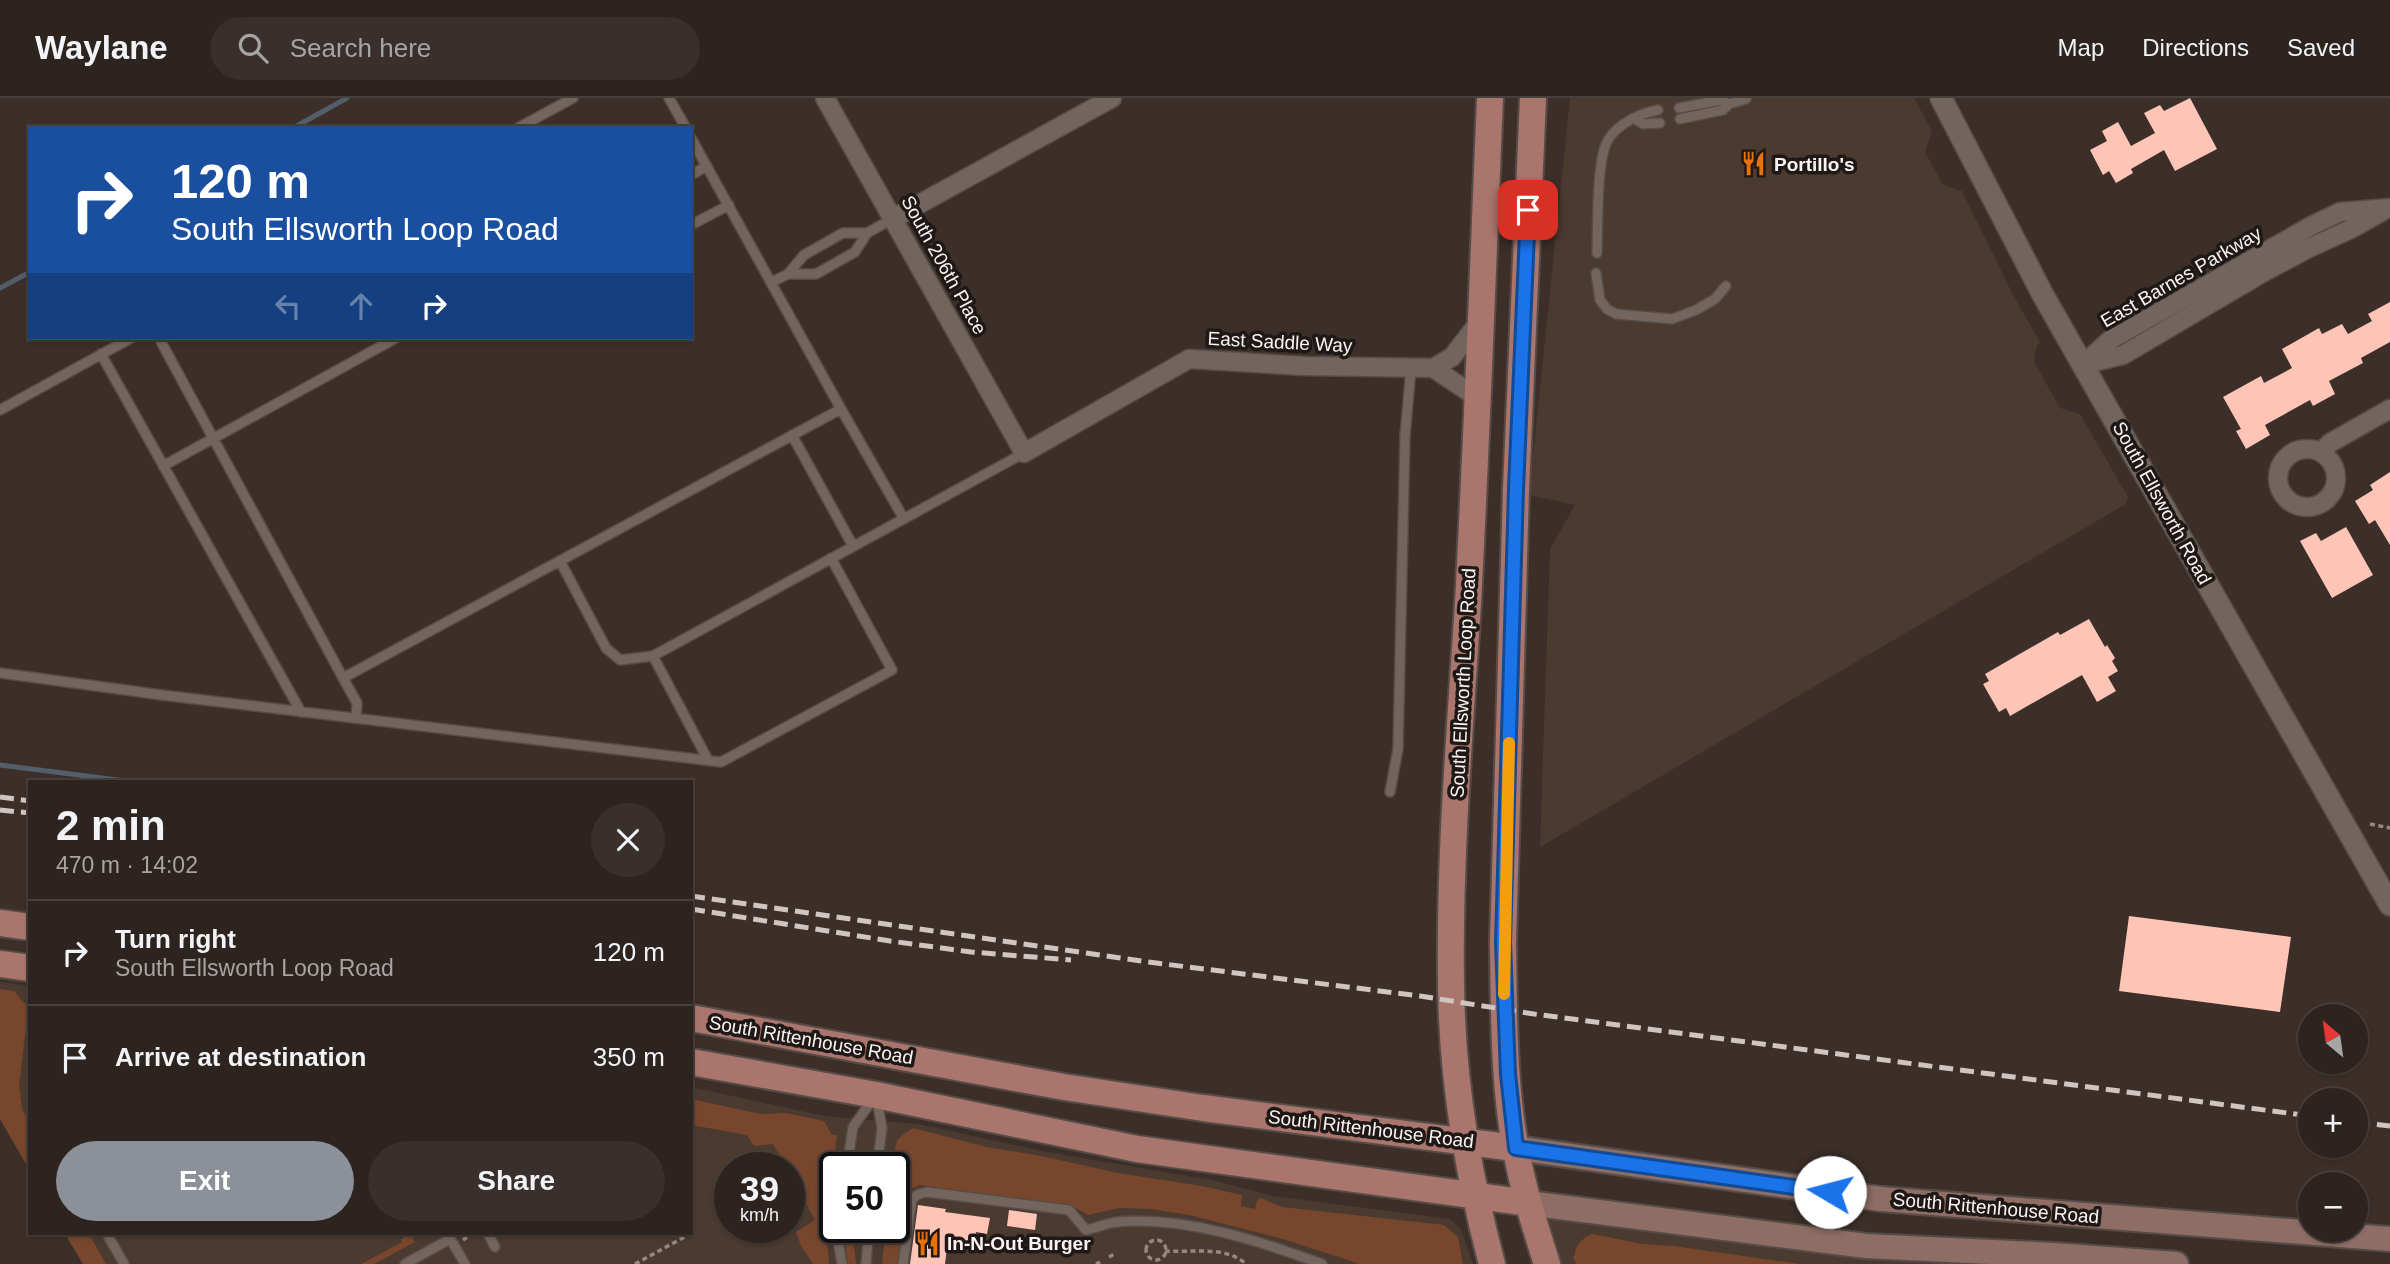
<!DOCTYPE html>
<meta charset="utf-8">
<style>
body{margin:0;font-family:Arial,sans-serif;background:#392f2c;color:#f1f3f6;height:100vh;display:flex;flex-direction:column;font-size:26px;white-space:nowrap}
*{box-sizing:border-box;margin:0}
p{font-size:23px;color:#a7a4a4}
.icon{flex:none;width:38px;height:38px;fill:none;stroke:currentColor;stroke-width:2;stroke-linecap:round;stroke-linejoin:round}
.map{position:relative;flex:1;overflow:hidden}
.sheet{position:absolute;left:28px;top:682px;width:665px;height:455px;display:flex;flex-direction:column;background:#2d231f;border-radius:0px;box-shadow:0 2px 5px #0004,0 0 0 2px #48403d}
.sheet>*{flex:none}
.guide{position:absolute;left:28px;top:28px;width:665px;height:214px;border-radius:0px;box-shadow:0 2px 5px #0004,0 0 0 2px #48403d;background:#1a4fa0;color:#fff;overflow:hidden}
.needle{width:46px;rotate:331deg}
.tools{position:absolute;left:2298px;top:906px;display:grid;gap:14px}
.tools a{display:grid;place-items:center;width:70px;height:70px;border-radius:50%;background:#2d231f;box-shadow:0 2px 5px #0004,0 0 0 2px #48403d;font-size:35px}
.speed{position:absolute;left:714px;top:1054px;display:flex;gap:14px;font-size:35px;font-weight:700;text-align:center}
.speed>*{display:grid;place-content:center;width:91px;height:91px;border-radius:50%;background:#2d231f;box-shadow:0 2px 5px #0004,0 0 0 2px #48403d;line-height:1}
.speed small{font-size:18px;font-weight:400}
.speed .limit{border:4px solid #111;border-radius:10px;background:#fff;color:#111}
.pin{position:absolute;display:grid;place-items:center;width:60px;height:60px;color:#fff;margin:-30px;border-radius:14px;box-shadow:0 4px 10px #0006}
.me{position:absolute;width:77px;margin:-38px;rotate:278deg;stroke-linejoin:round;filter:drop-shadow(0 0 5px #0008)}
.turn{display:flex;align-items:center;gap:24px;height:147px;padding:0 28px;font-size:32px}
.turn .icon{width:91px;height:91px;stroke-width:2.5}
.turn b{display:block;font-size:49px;line-height:60px}
.lanes{display:flex;align-items:center;height:66px;padding:0 28px;background:#0003;justify-content:center;gap:35px;direction:ltr}
.lanes .off{opacity:.35}
.round{display:grid;place-items:center;flex:none;width:74px;height:74px;border-radius:37px;background:#392f2c}
.overview{display:flex;align-items:center;justify-content:space-between;height:119px;padding:0 28px}
h1{font-size:42px;font-weight:600;line-height:52px}
.primary-button{display:flex;gap:14px;margin-top:auto;padding:14px 28px}
.primary-button a{flex:1;height:80px;border-radius:42px;background:#8c9099;color:#fff;font-size:28px;font-weight:600;line-height:80px;text-align:center}
.primary-button a+a{background:#392f2c;color:#f1f3f6}
ul{padding:0;list-style:none}
li{display:flex;align-items:center;gap:21px;height:105px;padding:0 28px;border-top:2px solid #48403d}
li div{flex:1}
li b{display:block;font-size:26px}
li em{font-style:normal}
header{display:flex;align-items:center;gap:42px;box-sizing:border-box;height:98px;padding:0 35px;background:#2d231f;border-bottom:2px solid #48403d}
header strong{font-size:33px}
nav{display:flex;gap:38px;margin-inline-start:auto;font-size:24px}
.search{width:490px;height:63px;background:#392f2c;display:flex;align-items:center;gap:18px;box-sizing:border-box;padding:0 24px;border-radius:38px;color:#a7a4a4;font-size:26px}
.map>svg:first-child{display:block}
</style>
<header>
<strong>Waylane</strong>
<div class="search"><svg class="icon" aria-label="search" viewBox="0 0 24 24"><circle cx="10" cy="10" r="6"/><path d="M15 15l6 6"/></svg>Search here</div>
<nav><a>Map</a><a>Directions</a><a>Saved</a></nav>
</header>
<div class="map">
<svg width="2390" height="1166" viewBox="0 0 2390 1166">
<rect width="100%" height="100%" fill="#3c2f29"/>
<!-- commercial -->
<path fill="#4b3a30" fill-rule="evenodd" d="M1570,0H1914L1932,33L1925,54L1943,87L1962,93L2014,199L2040,244L2037,247L2034,264L2060,310L2080,316L2128,399L2126,406L1540,749L1550,451L1575,407L1529,397Z
M0,884L30,888V1073L0,1021Z
M691,989L824,1018L918,1026L1047,1054L1212,1082L1273,1098L1450,1121L1461,1131L1473,1166H83L66,1136H691ZM730,1069H789V1129H730ZM835,1069H894V1129H835Z
M1528,1105L2176,1166H1547Z"/>
<!-- green -->
<path fill="#78462c" d="M0,891L14,893L24,905H29L19,988L22,1010L30,1027V1073L0,1021Z
M691,1001L761,1016L786,1015L824,1023L832,1037H837L826,1129L829,1166H813L801,1148L796,1134L815,1122L789,1076V1069H786L773,1046L754,1048L747,1037L691,1027Z
M913,1030L986,1049L1037,1057L1118,1075L1202,1088L1242,1097L1241,1108L1255,1111L1257,1103L1261,1100L1282,1109L1444,1127L1458,1139L1463,1166H1360L1283,1141L1189,1117L1151,1111L1119,1110L1088,1117L1074,1109L920,1087L910,1091L907,1097L898,1166H882L886,1129H894C894,1111 890,1050 899,1040C903,1036 909,1033 913,1030Z
M844,1129H852L856,1166H847Z
M65,1136H89L106,1166H83Z
M410,1136H417L412,1139L415,1144L374,1166H361L402,1144L401,1141Z
M1593,1136L1642,1146L1674,1148L1800,1166H1576L1573,1159L1575,1157C1575,1146 1584,1139 1593,1136Z"/>
<g fill="none" stroke-linecap="round" stroke-linejoin="round">
<!-- stream -->
<path stroke="#525f6b" stroke-width="5" d="M293,30L347,0
M0,190L30,174
M0,667L133,684"/>
</g>
<!-- building -->
<path fill="#fec5b6" d="M2190,0L2217,51L2175,73L2164,52L2131,71L2133,75L2116,85L2109,73L2103,77L2090,52L2107,43L2102,33L2118,24L2131,48L2155,35L2144,15L2160,7L2164,13Z
M2390,204V244L2361,260L2363,265L2329,283L2335,296L2313,308L2310,302L2265,327L2270,337L2246,351L2236,333L2241,331L2223,299L2261,278L2264,285L2292,270L2282,251L2319,230L2322,236L2342,226L2348,236L2372,223L2368,216Z
M2390,374V447L2375,422L2369,426L2355,403L2373,392L2370,387Z
M2346,429L2373,477L2332,500L2300,443L2316,435L2321,443Z
M2089,521L2105,549L2107,547L2115,560L2112,563L2118,573L2108,579L2116,593L2097,604L2082,577L2010,618L2006,610L1999,614L1983,586L1989,583L1985,576L2058,534L2060,537Z
M2129,818L2291,839L2280,914L2119,893Z
M918,1107L946,1111L945,1114L990,1120L987,1136L976,1134L974,1145L948,1142L945,1166H910Z
M1009,1112L1037,1116L1035,1132L1007,1128Z"/>
<g fill="none" stroke-linecap="round" stroke-linejoin="round">
<defs>
<path id="service" d="M669,0L686,30
M1679,10L1721,2L1729,6L1746,1
M1633,20L1643,26L1660,25
M1680,21L1723,12L1729,6
M518,30L573,0
M691,77L707,68
M691,127L729,107
M1597,155C1598,130 1596,62 1608,42C1617,26 1641,15 1658,12
M1596,175L1600,202L1607,211L1616,216L1672,221L1696,212L1715,201L1726,188
M788,176H816L855,154L867,135L894,120
M772,184L788,176L804,157L843,135H867
M159,240L343,580L841,311L691,40
M101,256L301,614
M841,311L904,421
M0,312L131,240
M792,337L853,448
M163,368L396,240
M560,463L606,550L620,562L653,558L1024,355
M653,558L708,662
M0,575L162,597L721,664L892,572L831,460
M343,580L357,605L356,620
M1390,694L1398,651L1405,338L1411,270
M847,1069L853,1029L873,1001
M877,1069L882,1030L877,1002
M839,1129V1149L842,1166
M107,1136L124,1166
M488,1136L495,1149
M448,1137L465,1166
M405,1166L450,1141
M866,1166L869,1129
M903,1166L912,1101L919,1096L927,1094L1069,1112L1086,1132C1096,1130 1107,1125 1117,1124C1184,1118 1260,1143 1322,1166"/>
<path id="minor" d="M825,0L1024,355L1189,261L1304,268L1433,270L1452,259L1480,223
M894,120L1112,0
M2084,266L2110,242L2311,128L2340,114L2390,110
M2086,266L2123,257L2264,174L2309,150L2351,131L2383,113
M1433,270L1478,300
M2278 380a29 29 0 1 1 58 0a29 29 0 1 1-58 0Z
M2321,354L2330,345L2390,311"/>
<path id="tertiary" d="M1941,0L2043,197L2390,807"/>
<path id="secondary" d="M1515,1050L1881,1101L2390,1141
M1528,1105L1866,1148L2053,1157L2176,1166"/>
<path id="primary" d="M1490,0C1483,168 1477,337 1468,505C1460,632 1449,760 1451,887C1452,981 1468,1076 1492,1166
M1533,0L1516,391L1503,844C1504,912 1503,985 1516,1052C1523,1091 1535,1128 1547,1166
M0,825L30,829
M0,866L30,870
M691,920L1064,989L1203,1010L1515,1050
M691,964L876,997L1137,1051L1528,1105"/>
</defs>
<!-- service casing -->
<use href="#service" stroke="#564c47" stroke-width="12"/>
<!-- minor casing -->
<use href="#minor" stroke="#564c47" stroke-width="21"/>
<!-- tertiary casing -->
<use href="#tertiary" stroke="#564c47" stroke-width="24"/>
<!-- secondary casing -->
<use href="#secondary" stroke="#564c47" stroke-width="28"/>
<!-- primary casing -->
<use href="#primary" stroke="#564c47" stroke-width="30"/>
<!-- path -->
<path stroke="#938883" stroke-width="3.5" stroke-dasharray="5 3.5" stroke-linecap="butt" d="M2370,726L2390,730
M463,1142L471,1136
M1146 1152a10 10 0 1 1 20 0a10 10 0 1 1-20 0Z
M1165,1153C1191,1155 1225,1147 1246,1166
M1109,1159L1116,1155
M635,1166L690,1136
M1096,1166L1100,1164"/>
<!-- service -->
<use href="#service" stroke="#72655e" stroke-width="9"/>
<!-- minor -->
<use href="#minor" stroke="#72655e" stroke-width="18"/>
<!-- tertiary -->
<use href="#tertiary" stroke="#72655e" stroke-width="21"/>
<!-- secondary -->
<use href="#secondary" stroke="#8e6d65" stroke-width="24"/>
<!-- primary -->
<use href="#primary" stroke="#aa756c" stroke-width="26"/>
<!-- rail -->
<path stroke="#cfc5c1" stroke-width="5" stroke-dasharray="14 7" stroke-linecap="butt" d="M0,699L30,703
M0,712L30,715
M691,798L1148,864L1420,898L1534,916L2310,1018
M691,811L890,843L971,854L1071,862
M2356,1024L2390,1028"/>
</g>
<g fill="none" stroke-linecap="round" stroke-linejoin="round">
<defs>
<path id="route" d="M1528,112L1516,391L1503,844L1508,976L1516,1050L1830,1094"/>
</defs>
<!-- route casing -->
<use href="#route" stroke="#114b97" stroke-width="18"/>
<!-- route -->
<use href="#route" stroke="#1a73e8" stroke-width="12"/>
<!-- slow -->
<path stroke="#f59e0b" stroke-width="12" d="M1504,896L1509,645"/>
</g>
<!-- icons -->
<defs>
<symbol id="restaurant-bare" viewBox="-9 -9 18 18"><path d="M-5-6h1v4h1v-4h1v4h1v-4h1v5L-1.5 .5V6h-2V.5L-5-1ZM5-6V6H3V1.5H1.5Q1.5-4 5-6Z" fill="#e8710a" stroke="#1e1916" stroke-width="2.5" paint-order="stroke"/></symbol>
</defs>
<g fill-rule="evenodd">
<use href="#restaurant-bare" x="1736" y="48" width="35" height="35"/>
<use href="#restaurant-bare" x="910" y="1128" width="35" height="35"/>
</g>
<g text-anchor="middle" dominant-baseline="central" stroke-width="7" stroke-linejoin="round" paint-order="stroke">
<!-- poi labels -->
<g font-size="19" font-weight="bold" fill="#fbf3ef" stroke="#1e1916" text-anchor="start">
<text x="1774" y="66">Portillo's</text>
<text x="947" y="1145">In-N-Out Burger</text>
</g>
<!-- street labels -->
<g font-size="19" fill="#fbf3ef" stroke="#1e1916">
<text transform="translate(944 167) rotate(61)">South 206th Place</text>
<text transform="translate(2181 179) rotate(-30)">East Barnes Parkway</text>
<text transform="translate(1280 244) rotate(3)">East Saddle Way</text>
<text transform="translate(2162 405) rotate(61)">South Ellsworth Road</text>
<text transform="translate(1463 585) rotate(-87)">South Ellsworth Loop Road</text>
<text transform="translate(811 942) rotate(10)">South Rittenhouse Road</text>
<text transform="translate(1371 1031) rotate(7)">South Rittenhouse Road</text>
<text transform="translate(1996 1110) rotate(5)">South Rittenhouse Road</text>
</g>
</g>
</svg>
<div class="tools">
<a><svg class="needle" viewBox="-14 -14 28 28"><path d="M0-13l5 13h-10z" fill="#e53935"/><path d="M0 13l5-13h-10z" fill="#a7a4a4"/></svg></a>
<a>+</a>
<a>−</a>
</div>
<div class="speed"><div>39<small>km/h</small></div><div class="limit">50</div></div>
<div class="pin" style="left:1528px;top:112px;background:#d93025"><svg class="icon" aria-label="arrive" viewBox="0 0 24 24"><path d="M6 21V4h12l-3 4 3 4H6"/></svg></div>
<svg class="me" style="left:1830px;top:1094px" viewBox="-20 -20 40 40"><circle r="19" fill="#fff"/><path d="M0-13L10 11 0 6-10 11z" fill="#1a73e8"/></svg>
<div class="guide">
<div class="turn"><svg class="icon" aria-label="right" viewBox="0 0 24 24"><path d="M7 20v-9h11M14 6l5 5-5 5"/></svg><div><b>120 m</b>South Ellsworth Loop Road</div></div>
<div class="lanes"><svg class="icon off" aria-label="left" viewBox="0 0 24 24"><path d="M17 20v-9H6M10 6l-5 5 5 5"/></svg><svg class="icon off" aria-label="ahead" viewBox="0 0 24 24"><path d="M12 20V5M6 11l6-6 6 6"/></svg><svg class="icon" aria-label="right" viewBox="0 0 24 24"><path d="M7 20v-9h11M14 6l5 5-5 5"/></svg></div>
</div>
<section class="sheet">
<div class="overview"><div><h1>2 min</h1><p>470 m · 14:02</p></div><a class="round"><svg class="icon" aria-label="close" viewBox="0 0 24 24"><path d="M6 6l12 12M18 6L6 18"/></svg></a></div>
<ul>
<li><svg class="icon" aria-label="right" viewBox="0 0 24 24"><path d="M7 20v-9h11M14 6l5 5-5 5"/></svg><div><b>Turn right</b><p>South Ellsworth Loop Road</p></div><em>120 m</em></li>
<li><svg class="icon" aria-label="arrive" viewBox="0 0 24 24"><path d="M6 21V4h12l-3 4 3 4H6"/></svg><div><b>Arrive at destination</b></div><em>350 m</em></li>
</ul>
<div class="primary-button"><a>Exit</a><a>Share</a></div>
</section>
</div>
